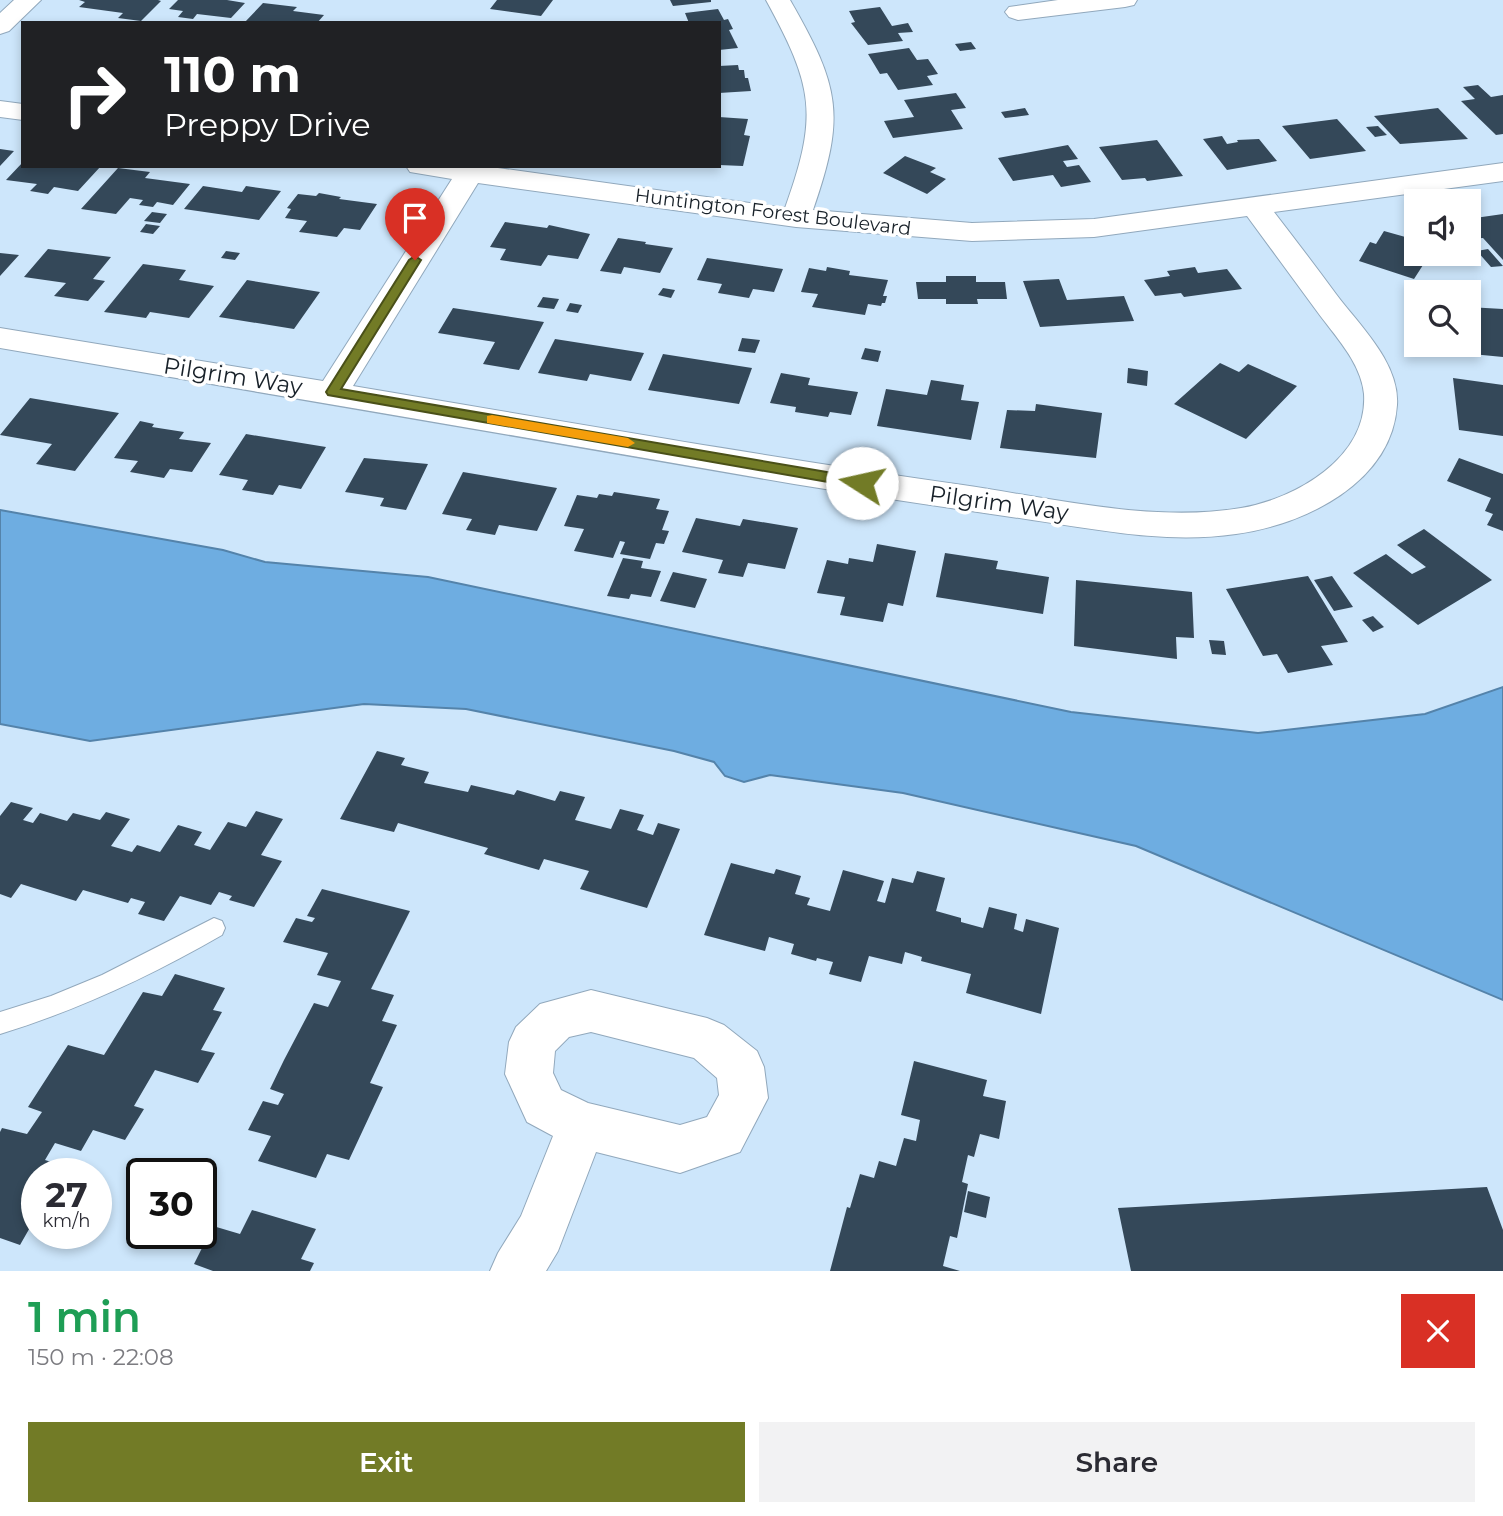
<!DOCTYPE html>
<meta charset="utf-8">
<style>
body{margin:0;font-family:Montserrat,sans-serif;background:#f2f2f3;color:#2b2b33;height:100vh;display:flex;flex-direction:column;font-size:26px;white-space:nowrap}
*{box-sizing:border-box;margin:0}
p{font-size:23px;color:#7c7c81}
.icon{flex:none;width:38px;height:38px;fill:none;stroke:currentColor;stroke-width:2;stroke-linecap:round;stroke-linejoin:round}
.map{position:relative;height:1271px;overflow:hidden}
.panel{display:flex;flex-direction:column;background:#fff;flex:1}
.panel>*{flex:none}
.guide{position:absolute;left:21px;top:21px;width:700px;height:147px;border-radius:0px;box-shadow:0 4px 10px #0003;background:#202124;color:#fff;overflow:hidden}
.tools{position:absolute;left:1404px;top:189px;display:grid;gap:14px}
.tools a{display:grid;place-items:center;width:77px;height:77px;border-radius:0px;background:#fff;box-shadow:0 4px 10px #0003;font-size:35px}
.speed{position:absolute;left:21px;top:1158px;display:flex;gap:14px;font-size:35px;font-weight:700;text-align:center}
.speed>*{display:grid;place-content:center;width:91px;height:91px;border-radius:50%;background:#fff;box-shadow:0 4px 10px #0003;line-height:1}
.speed small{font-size:18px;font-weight:400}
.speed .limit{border:4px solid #111;border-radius:10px;background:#fff;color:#111}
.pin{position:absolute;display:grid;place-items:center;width:60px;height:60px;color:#fff;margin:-72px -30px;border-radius:50% 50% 50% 0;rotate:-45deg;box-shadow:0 0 7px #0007}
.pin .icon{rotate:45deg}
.me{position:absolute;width:77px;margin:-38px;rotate:280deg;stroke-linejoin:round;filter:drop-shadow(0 0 5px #0008)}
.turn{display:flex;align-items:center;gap:24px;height:147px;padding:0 28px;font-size:32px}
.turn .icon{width:91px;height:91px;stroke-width:2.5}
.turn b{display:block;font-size:49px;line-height:60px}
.round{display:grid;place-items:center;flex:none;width:74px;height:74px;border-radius:0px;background:#f2f2f3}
.overview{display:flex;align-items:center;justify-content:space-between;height:119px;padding:0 28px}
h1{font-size:42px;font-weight:600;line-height:52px;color:#1e9e55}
.button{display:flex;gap:14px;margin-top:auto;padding:14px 28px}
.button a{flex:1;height:80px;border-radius:0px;background:#727b26;color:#fff;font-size:28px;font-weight:600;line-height:80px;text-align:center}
.button a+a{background:#f2f2f3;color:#2b2b33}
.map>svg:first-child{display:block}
</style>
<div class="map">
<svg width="1503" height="1271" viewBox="0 0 1503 1271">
<rect width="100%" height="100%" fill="#cde6fb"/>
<!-- water -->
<path fill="#6eade1" stroke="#5483aa" stroke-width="2" d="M0,510L223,550L265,562L428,577L1071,712L1258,733L1425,714L1503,687V1000L1136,846L903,793L770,775L744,782L725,776L714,762L674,751L466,709L364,704L90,741L0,724Z"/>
<!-- building -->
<path fill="#344859" d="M79,0H158L161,1L141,21L118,18L123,13L79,7L85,2Z
M178,0H227L245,3L231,18L197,14L193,19L178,17L183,11L169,9Z
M497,0H553L541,16L490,9Z
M670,0H711V2L673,6Z
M263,3L297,7L293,11L324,15L317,23L245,22Z
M880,7L892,26L908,23L913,32L898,33L903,41L868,45L851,23L855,22L849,11Z
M718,9L724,20L728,19L733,29L729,30L738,48L719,50V23H689L685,13Z
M971,42L976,49L960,51L955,44Z
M909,48L917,60L928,59L938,74L927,76L933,85L898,90L887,73L880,74L868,54Z
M738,65L739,70H744L745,78H748L751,91L719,93V66Z
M1478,85L1491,97L1503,95V134L1496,135L1461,101L1475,99L1463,87Z
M956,93L966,108L951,110L963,129L893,138L884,121L914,117L904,100Z
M1025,108L1029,115L1005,118L1001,112Z
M1438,108L1468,139L1400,144L1374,116Z
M719,117L748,119L744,135L750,136L743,166L719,165Z
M1337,119L1366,151L1310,159L1282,126Z
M1378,126L1387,135L1375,137L1366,127Z
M1222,136L1227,144L1238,142L1237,140L1259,139L1277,161L1227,170L1203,139Z
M1157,140L1183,176L1147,181L1145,178L1122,180L1099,147Z
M1068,145L1078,159L1063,161L1067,167L1079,165L1091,182L1061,187L1053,175L1013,181L998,158Z
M0,149L14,151L0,166Z
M905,156L936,168L930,172L946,179L927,194L883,173Z
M23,162V166H101L78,191L54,187L48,194L30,191L37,184L6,180Z
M118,168L150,172L145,178L190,184L173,205L157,202L153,207L139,205L143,200L130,198L116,214L81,209Z
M203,186L242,192L246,186L281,191L259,220L184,209Z
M319,193L341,197L339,199L377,204L360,230L344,228L337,237L299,232L307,221L285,218L291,209L287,208L298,194L316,196Z
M152,212L167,214L160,223L144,221Z
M1503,214V260L1483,238L1468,239V219Z
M505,222L547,228L549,225L590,234L578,259L548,255L541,266L500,260L506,249L490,247Z
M146,224L160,226L153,234L140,232Z
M1384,231L1416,240L1418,254L1413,262L1423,265L1414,279L1359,261L1370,242L1376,244Z
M618,238L646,242L645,244L673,248L660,273L624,267L621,274L600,271Z
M48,249L111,257L93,279L105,281L88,301L54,296L66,283L24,277Z
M1488,249L1503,266L1491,267L1477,251Z
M226,251L240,253L235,260L221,258Z
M0,253L19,255L0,276Z
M707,258L783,269L774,292L753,289L749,298L718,293L722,284L697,280Z
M143,264L186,270L179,280L214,286L189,318L150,312L146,318L104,312Z
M827,267L850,271L849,275L888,280L883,296H887L885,303H882L881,306L868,304L865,315L812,307L818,294L801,292L809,268L826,271Z
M1195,267L1198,273L1227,269L1242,289L1184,297L1181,293L1155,296L1144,280L1170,276L1167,271Z
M946,276H976V282H1005L1007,299H977L978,304H946V299H918L916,282H946Z
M1059,279L1067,300L1124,296L1134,321L1040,327L1023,281Z
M247,280L320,292L294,329L219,317Z
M663,288L675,290L671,298L658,295Z
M543,297L559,299L554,309L537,307Z
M570,303L582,305L578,313L566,311Z
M1468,307L1503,309V357L1472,354L1468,340Z
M453,308L544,322L519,370L483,364L495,342L438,333Z
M742,338L760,340L755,353L738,351Z
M555,339L644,353L631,381L590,374L587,381L538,373Z
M865,348L881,351L878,362L861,359Z
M663,354L752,368L739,404L648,390Z
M1220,363L1239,372L1248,364L1297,386L1246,439L1174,404Z
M1128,368L1148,371L1147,386L1127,383Z
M781,373L810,378L808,385L858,392L851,415L830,412L828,417L795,412L796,407L770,403Z
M1453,378L1503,385V436L1459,430Z
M931,380L964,385L961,400L979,402L971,440L877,426L886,389L927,395Z
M30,398L119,413L75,471L36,464L52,444L0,435Z
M1036,404L1102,413L1096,458L1000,448L1007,410L1035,411Z
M140,421L154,424L152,427L184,432L179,439L211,443L192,472L170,469L164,478L130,472L138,461L114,458Z
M246,434L326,447L301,489L279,485L273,495L242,490L248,480L219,475Z
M364,458L428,464L406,510L380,506L384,498L345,492Z
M1459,458L1503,474V531L1487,525L1493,514L1485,511L1491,498L1447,481Z
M463,472L557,488L537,531L499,525L495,535L466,530L472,519L442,514Z
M614,492L660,499L656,509L669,511L662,530L669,531L664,544L656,543L650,559L620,554L625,542L620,541L613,558L574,551L584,529L564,526L577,495L597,498L599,494L612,496Z
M696,518L740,526L743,519L798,528L785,569L748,563L743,577L718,573L723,560L682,552Z
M1424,529L1492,580L1418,625L1353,573L1386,554L1412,574L1426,567L1397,545Z
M877,544L916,551L903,606L888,603L883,622L840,615L845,597L817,593L827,560L848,564L849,558L873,562Z
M945,553L998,561L996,569L1049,577L1043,614L936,597Z
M623,558L643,561L641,568L661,571L651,597L631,594L629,599L607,596Z
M673,572L707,579L695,608L660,601Z
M1308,576L1348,642L1321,646L1333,665L1288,673L1277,654L1263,656L1226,589Z
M1332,576L1353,607L1334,611L1314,580Z
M1076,580L1192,592L1194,638L1176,637L1177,659L1074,646Z
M1373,616L1384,627L1373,632L1362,620Z
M1209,640L1224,641L1226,655L1212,654Z
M377,751L405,758L401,765L429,772L424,783L468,792L471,785L514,795L517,790L555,801L560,791L585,797L575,820L611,829L620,809L644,815L637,830L653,835L658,823L680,829L647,908L580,889L589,871L544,859L539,870L484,854L488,848L398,823L394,832L340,819Z
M11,802L33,808L23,820L33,823L40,813L67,821L73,813L100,820L106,812L130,819L111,846L132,852L137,845L160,852L178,825L202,832L194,845L210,850L228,822L246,827L256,811L283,819L261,855L282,861L254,907L229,900L232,896L219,892L211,905L180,896L164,921L138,914L145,902L131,898L128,903L83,890L76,901L21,884L11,898L0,894V816Z
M731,863L774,874L776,869L801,876L795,894L810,898L807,905L830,911L843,870L884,881L877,901L885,903L892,878L913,883L917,871L945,878L936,911L961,918V922L983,928L989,907L1017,914L1014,929L1023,932L1026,919L1059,928L1041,1014L966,993L971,974L921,961L922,957L905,952L902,964L869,956L861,982L829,974L833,962L817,958L816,961L791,954L794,944L769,937L765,951L704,935Z
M322,889L410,911L371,989L394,995L382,1021L397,1025L370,1083L383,1087L349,1160L327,1154L316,1178L258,1161L271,1136L248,1130L263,1101L278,1105L284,1094L270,1089L284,1060L314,1003L328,1007L341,981L317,975L328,953L283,942L296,918L312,922L315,918L307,916Z
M175,974L225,988L213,1010L222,1012L201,1050L215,1053L198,1083L155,1070L134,1106L144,1109L125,1140L93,1130L81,1151L55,1143L45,1160L88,1174H37V1225L32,1224L20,1245L0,1238V1132L2,1128L27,1134L42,1112L28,1107L68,1045L104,1055L143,992L162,996Z
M914,1061L987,1080L983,1096L1006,1101L999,1139L980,1134L974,1157L968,1155L962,1182L968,1184L957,1238L950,1236L943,1266L960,1271H830L847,1207L850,1208L860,1174L874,1178L879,1161L896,1166L904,1138L916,1141L920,1120L901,1115Z
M1487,1187L1503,1230V1271H1131L1118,1208Z
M968,1191L990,1197L986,1218L964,1212Z
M252,1210L316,1229L301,1259L314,1263L310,1271H213L194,1264L213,1226L240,1234Z"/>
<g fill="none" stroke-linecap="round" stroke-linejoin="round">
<defs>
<path id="lane" d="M214,918L222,921L225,928L222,935C151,976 78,1010 0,1034V1012L51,996L102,975Z"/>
<path id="street" d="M14,0H41L9,31L0,34V13Z
M766,0H790C840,87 846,115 813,210L972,223L1094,219L1503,163V181L1274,212C1295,239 1316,267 1336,294C1359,325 1400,363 1397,405C1392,483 1304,525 1236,534C1167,544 1100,530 1032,520C952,508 873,497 794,484C530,438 265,393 0,348V328L323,381L452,179L410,172L406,166H484L785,208C819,114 813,86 766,0ZM478,183L796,227L972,241L1094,237L1247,216C1270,247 1293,279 1316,310C1334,335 1361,362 1364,394C1368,458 1295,499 1241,508C1153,523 1051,498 963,485C759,456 556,420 353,386Z
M1058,0H1137L1134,5L1125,7L1018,20L1009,17L1005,12L1009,7Z
M0,101L23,104V120L0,117Z
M591,990L707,1018L724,1025L757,1051L764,1067L768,1098L740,1152L680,1173L596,1152L558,1251L546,1271H490L498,1253L521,1216L553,1136L527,1122L505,1074L509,1042L516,1027L540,1004ZM591,1032L694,1058L717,1078L719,1095L707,1117L680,1125L588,1103L561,1090L553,1073L555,1051L569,1037Z"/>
</defs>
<!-- lane casing -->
<use href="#lane" stroke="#91a8bc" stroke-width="2"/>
<!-- street casing -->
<use href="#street" stroke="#91a8bc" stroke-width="2"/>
<!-- lane -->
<use href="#lane" fill="#fff" fill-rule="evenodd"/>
<!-- street -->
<use href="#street" fill="#fff" fill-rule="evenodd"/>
</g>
<!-- route -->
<path fill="#727b26" stroke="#4a5019" stroke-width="2" d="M415,256L421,260L341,389L862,478L870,483L862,488L328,395L326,392L409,260Z"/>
<!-- slow -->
<path fill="#f59e0b" d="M492,415L628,438L635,443L628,447L487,423V416Z"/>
<g text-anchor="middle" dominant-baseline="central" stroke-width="7" stroke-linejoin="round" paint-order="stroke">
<!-- far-street labels -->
<g font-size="19" fill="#182129" stroke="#fff">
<text transform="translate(773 212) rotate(7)">Huntington Forest Boulevard</text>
</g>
<!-- street labels -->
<g font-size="23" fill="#182129" stroke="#fff">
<text transform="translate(233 376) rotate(9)">Pilgrim Way</text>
<text transform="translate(999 503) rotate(8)">Pilgrim Way</text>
</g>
</g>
</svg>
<div class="tools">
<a><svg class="icon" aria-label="sound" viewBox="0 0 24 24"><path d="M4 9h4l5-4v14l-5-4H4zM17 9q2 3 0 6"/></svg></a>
<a><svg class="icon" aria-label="search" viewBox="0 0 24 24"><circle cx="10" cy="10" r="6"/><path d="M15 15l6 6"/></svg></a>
</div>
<div class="speed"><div>27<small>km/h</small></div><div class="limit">30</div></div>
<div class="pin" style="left:415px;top:260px;background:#d93025"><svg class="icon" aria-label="arrive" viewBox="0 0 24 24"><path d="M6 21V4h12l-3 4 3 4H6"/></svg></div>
<svg class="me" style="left:862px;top:483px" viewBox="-20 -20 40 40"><circle r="19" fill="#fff"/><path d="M0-13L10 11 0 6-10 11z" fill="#727b26"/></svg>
<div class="guide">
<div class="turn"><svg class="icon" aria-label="right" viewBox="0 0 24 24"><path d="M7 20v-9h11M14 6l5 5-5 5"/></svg><div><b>110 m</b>Preppy Drive</div></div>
</div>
</div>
<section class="panel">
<div class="overview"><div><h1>1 min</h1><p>150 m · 22:08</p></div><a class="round" style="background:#d93025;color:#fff"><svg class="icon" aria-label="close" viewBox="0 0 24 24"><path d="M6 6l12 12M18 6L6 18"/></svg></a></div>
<div class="button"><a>Exit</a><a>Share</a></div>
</section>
